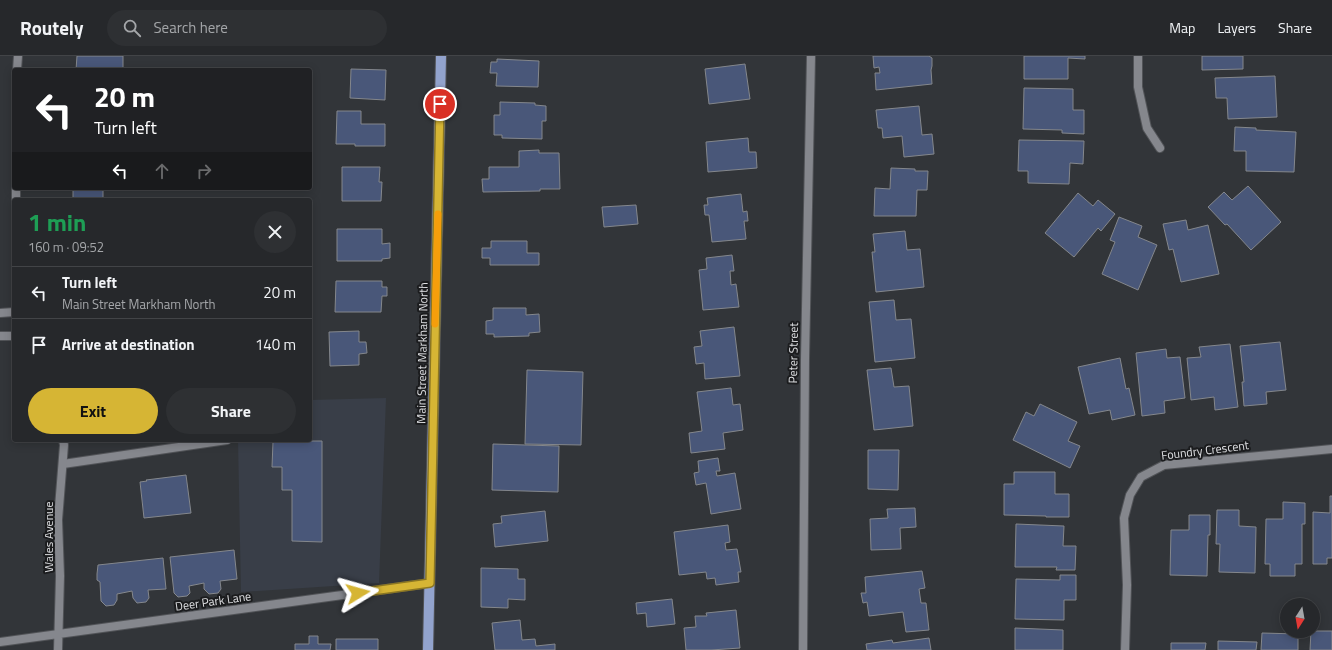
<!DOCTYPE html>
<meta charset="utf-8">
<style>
body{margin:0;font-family:"Titillium Web",sans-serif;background:#2e3033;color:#f1f3f6;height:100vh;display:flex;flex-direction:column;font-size:15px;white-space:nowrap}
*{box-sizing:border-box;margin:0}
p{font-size:13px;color:#a4a6a9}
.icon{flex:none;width:22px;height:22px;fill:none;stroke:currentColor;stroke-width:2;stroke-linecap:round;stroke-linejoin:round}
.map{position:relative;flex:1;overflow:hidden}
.sheet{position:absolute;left:12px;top:142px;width:300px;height:244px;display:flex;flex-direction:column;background:#26282b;border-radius:4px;box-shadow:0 2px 10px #0003,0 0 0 1px #424447}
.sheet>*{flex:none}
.guide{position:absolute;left:12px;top:12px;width:300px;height:122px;border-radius:4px;box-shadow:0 2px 10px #0003,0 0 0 1px #424447;background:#202124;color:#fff;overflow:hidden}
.needle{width:26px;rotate:191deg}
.controls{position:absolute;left:1280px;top:542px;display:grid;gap:8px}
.controls a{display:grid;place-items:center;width:40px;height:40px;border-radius:50%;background:#26282b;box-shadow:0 2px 10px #0003,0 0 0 1px #424447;font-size:20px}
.pin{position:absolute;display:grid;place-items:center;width:34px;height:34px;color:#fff;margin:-17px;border:2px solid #fff;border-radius:50%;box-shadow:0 1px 4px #0007}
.me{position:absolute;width:44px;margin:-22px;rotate:82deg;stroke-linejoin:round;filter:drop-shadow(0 0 3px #0008)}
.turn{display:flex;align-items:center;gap:14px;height:84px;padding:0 16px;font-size:18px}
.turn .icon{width:52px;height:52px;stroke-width:2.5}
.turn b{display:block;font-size:28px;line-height:34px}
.lanes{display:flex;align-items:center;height:38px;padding:0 16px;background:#0003;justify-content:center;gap:20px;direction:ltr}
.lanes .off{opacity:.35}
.round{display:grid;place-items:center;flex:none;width:42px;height:42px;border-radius:21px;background:#2e3033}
.overview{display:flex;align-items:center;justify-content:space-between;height:68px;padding:0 16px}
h1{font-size:24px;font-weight:700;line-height:30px;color:#1e9e55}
.cta{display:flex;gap:8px;margin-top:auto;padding:8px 16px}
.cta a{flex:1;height:46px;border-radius:24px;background:#d6b534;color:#111;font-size:16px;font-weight:700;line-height:46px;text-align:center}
.cta a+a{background:#2e3033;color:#f1f3f6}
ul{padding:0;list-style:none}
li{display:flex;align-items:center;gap:12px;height:52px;padding:0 16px;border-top:1px solid #424447}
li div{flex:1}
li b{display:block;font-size:15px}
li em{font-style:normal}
header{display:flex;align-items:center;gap:24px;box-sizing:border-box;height:56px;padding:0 20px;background:#26282b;border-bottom:1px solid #424447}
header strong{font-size:19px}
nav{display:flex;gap:22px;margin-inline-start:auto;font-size:14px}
.search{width:280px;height:36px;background:#2e3033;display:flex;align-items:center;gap:10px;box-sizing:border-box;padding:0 14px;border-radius:22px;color:#a4a6a9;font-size:15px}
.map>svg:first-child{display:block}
</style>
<header>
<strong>Routely</strong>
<div class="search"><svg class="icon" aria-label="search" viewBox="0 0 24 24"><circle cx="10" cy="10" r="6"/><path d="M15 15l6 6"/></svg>Search here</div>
<nav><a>Map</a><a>Layers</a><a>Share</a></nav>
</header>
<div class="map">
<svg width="1332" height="594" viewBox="0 0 1332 594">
<rect width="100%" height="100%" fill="#323539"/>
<!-- built -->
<path fill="#393e48" d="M386,342L379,527L241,536L238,384H310V344Z"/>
<!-- building -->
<path fill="#495779" stroke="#84878c" d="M77,0H123V14H76Z
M873,0H929L932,2V10L931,14L932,28L876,34L875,17H880L879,11L874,12Z
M1024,0H1085V3L1068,2V23H1024Z
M1202,0H1243V13L1202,14Z
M497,3L539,5L538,31L496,30L497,17H490L491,6H497Z
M745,8L750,43L709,48L705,13Z
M351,13L386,14L385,44L350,42Z
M1275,20L1277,61L1228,63L1227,42H1216L1215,22Z
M1024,32L1073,33V54H1084V78L1062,77V74L1023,73Z
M500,46L535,47V49L546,50V65H542V83L502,82V79H494V59H500Z
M919,50L922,79L932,78L934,98L904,101L902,80L883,82L882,72H878L876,54Z
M337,55H361V68H385V90H355V88H336Z
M1235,71L1256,72V74L1296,76L1294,116L1246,115V95H1234Z
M748,82L749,96H756L757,112L708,116L706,86Z
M1019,84L1084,85L1083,108L1070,107L1069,128L1028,127V115H1018Z
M539,94V97H559L560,133H540V135L483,136L482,123H489V111H519V95Z
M342,111H380L379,126H382L381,145H342Z
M891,112L915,113V115H928L927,134H917L916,160H874L875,132L890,133Z
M1248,130L1281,166L1251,194L1227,168L1225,169L1208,151L1224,136L1232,144Z
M73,132H114V133H103V144L73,143Z
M1078,137L1093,150L1098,144L1115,158L1101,175L1098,172L1074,201L1045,177Z
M741,138L743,156L747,155L748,165H744L746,183L712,186L709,159H705L704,149H708L707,142Z
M636,149L638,168L604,171L602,151Z
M1119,161L1142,170L1138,181L1157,189L1138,234L1102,218L1115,186L1110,184Z
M1186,164L1188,174L1208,169L1219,218L1181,226L1173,193L1169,194L1163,168Z
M337,173H382V188L390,187V202L382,203V205H337Z
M905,175L907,194L920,193L924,231L876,236L872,196H875L873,178Z
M491,185H527V197H539V209H490V202H482V192H491Z
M732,199L734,215H730L731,229L736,228L739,251L703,254L699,214L707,213L706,202Z
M336,225H382V231H387V240H382L381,256H335Z
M894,244L896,264L911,263L915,302L875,306L869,246Z
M493,252H526V259L539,258L540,276L529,277V280L494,281V278H486V265L493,264Z
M734,271L740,320L705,323L704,307L696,308L694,291L702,290L700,275Z
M359,275V286H366L367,297L359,298V309L330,310L329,276Z
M1280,286L1286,334L1266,336L1267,348L1244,350L1242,326H1244L1240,290Z
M1230,288L1238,351L1215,354L1214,341L1191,344L1187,302L1201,301L1199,291Z
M1166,293L1167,302L1180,301L1185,342L1164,345L1165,357L1142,360L1136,297Z
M1120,302L1126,333L1129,332L1135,359L1112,364L1110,354L1089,358L1078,311Z
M891,312L894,331L909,330L913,370L874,374L867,314Z
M527,314L583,316L581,389L525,388Z
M731,332L733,349L740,348L743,374L723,377L725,393L691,397L689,377L702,375L697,336Z
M1040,348L1077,366L1068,385L1080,390L1070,412L1013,384L1026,356L1034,360Z
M293,385H322V486L292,485V434H282V411H272L273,386H293Z
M493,388L559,390L558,436L492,434Z
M868,394H899L898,434L868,433Z
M718,402L720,415H716L717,420L735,417L741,453L711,458L706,427L696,429L694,417L699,416L698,405Z
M1014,416H1055V438H1069V461H1046V460L1004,459V428H1014Z
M186,419L191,457L144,462L140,426L147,425L146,424Z
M1330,440H1332V502H1327V508H1313V456L1330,457Z
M1283,446L1305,447V468H1302V508H1295V520H1270V508H1265L1266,463H1283Z
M915,452L916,471L900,472L901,493L871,494L870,463L888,462L887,453Z
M1217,454H1239V470L1256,471L1255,517L1219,516L1220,488H1216Z
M545,455L548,485L495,491L493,468L502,467L501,460Z
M1189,459H1210V479H1208L1207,520L1170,519L1171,474H1189Z
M1016,468L1064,470L1063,490H1076L1075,514H1056L1057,511H1015Z
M728,469L730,486L725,487L726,494L737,493L741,516H738L739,526L716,529L715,522L707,523L706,516L679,519L674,476Z
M234,494L237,523L220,525L221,533L218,537L209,538L204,533V527L189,530L190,537L187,540L178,541L174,537L170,501Z
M163,502L166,533L148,534L149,542L146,546L137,547L133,542L132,535L117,538V544L114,549L106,550L101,545L100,526L97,524V518L98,509Z
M481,512L518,513V523H525V544L508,543V552L481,551Z
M922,515L925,532L919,533L921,547H926L929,574L906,576L903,556L869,560L867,546L863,547L861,537H866L865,521Z
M1060,519H1076V544H1064V564L1015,563L1016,523L1060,524Z
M672,543L675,568L647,571L646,557L637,558L636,547Z
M736,554L740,592L711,594H686L684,572L696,571L695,560H707L706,557Z
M520,564L522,584L535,583L536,590L555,588V594H495L492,567Z
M1015,572L1063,574V594H1015Z
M1311,575H1332V594H1310Z
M1262,577L1298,578V594H1261Z
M309,580H318V588H331L330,594H295V588H309Z
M929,582L931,594H867L866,588L892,584L893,587Z
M336,583H378V594H336Z
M1218,585L1257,586L1256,594H1218Z
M1171,587H1206L1205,594H1171Z"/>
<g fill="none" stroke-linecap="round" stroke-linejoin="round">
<defs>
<path id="lane" d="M0,257L14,256
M0,280H14
M63,408L227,384"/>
<path id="street" d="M1138,0V31L1147,72L1160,92
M17,14L18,0
M16,144V132
M0,586L430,527
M58,594L60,520L58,464L64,389L63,384
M803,594L805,303L811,0
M1125,594L1127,529L1124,462L1130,439L1141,421L1164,409L1332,393"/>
<path id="primary" d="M428,594L441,0"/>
</defs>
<!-- lane casing -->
<use href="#lane" stroke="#515357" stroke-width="10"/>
<!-- street casing -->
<use href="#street" stroke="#515357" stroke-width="10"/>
<!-- primary casing -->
<use href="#primary" stroke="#515357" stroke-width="12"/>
<!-- lane -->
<use href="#lane" stroke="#85878d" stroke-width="8"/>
<!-- street -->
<use href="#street" stroke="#85878d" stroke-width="8"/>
<!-- primary -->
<use href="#primary" stroke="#92a3cd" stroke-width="10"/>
</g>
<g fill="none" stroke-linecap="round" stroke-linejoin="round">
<defs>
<path id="route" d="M358,537L430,527L440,48"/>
</defs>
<!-- route casing -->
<use href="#route" stroke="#8b7622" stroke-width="10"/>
<!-- route -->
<use href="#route" stroke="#d6b534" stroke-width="7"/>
<!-- slow -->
<path stroke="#f59e0b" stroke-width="7" d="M435,268L438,158"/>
</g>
<g text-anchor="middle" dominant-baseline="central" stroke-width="4" stroke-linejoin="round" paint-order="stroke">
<!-- street labels -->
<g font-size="12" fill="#dfe0e3" stroke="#1b1c1e">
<text transform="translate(422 297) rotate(-89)">Main Street Markham North</text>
<text transform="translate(793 297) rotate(-89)">Peter Street</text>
<text transform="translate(1205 394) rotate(-7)">Foundry Crescent</text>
<text transform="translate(48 481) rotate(-90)">Wales Avenue</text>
<text transform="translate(213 545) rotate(-8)">Deer Park Lane</text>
</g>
</g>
</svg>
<div class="controls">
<a><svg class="needle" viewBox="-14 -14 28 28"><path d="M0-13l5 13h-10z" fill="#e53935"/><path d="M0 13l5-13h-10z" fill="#a4a6a9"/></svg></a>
</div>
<div class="pin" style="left:440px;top:48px;background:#d93025"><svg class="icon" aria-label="arrive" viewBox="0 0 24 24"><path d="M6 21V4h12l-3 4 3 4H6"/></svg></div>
<svg class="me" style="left:358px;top:537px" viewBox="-20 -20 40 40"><path d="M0-17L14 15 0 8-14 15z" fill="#d6b534" stroke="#fff" stroke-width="4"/></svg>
<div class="guide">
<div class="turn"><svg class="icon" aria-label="left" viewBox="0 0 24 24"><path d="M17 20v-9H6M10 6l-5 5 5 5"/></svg><div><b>20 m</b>Turn left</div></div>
<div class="lanes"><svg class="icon" aria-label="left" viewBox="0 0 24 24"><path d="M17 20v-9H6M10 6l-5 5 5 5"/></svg><svg class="icon off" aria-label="ahead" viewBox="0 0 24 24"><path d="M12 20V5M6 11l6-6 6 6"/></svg><svg class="icon off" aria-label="right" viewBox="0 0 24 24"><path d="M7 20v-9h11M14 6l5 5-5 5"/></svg></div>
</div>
<section class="sheet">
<div class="overview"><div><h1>1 min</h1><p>160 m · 09:52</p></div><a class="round"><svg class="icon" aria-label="close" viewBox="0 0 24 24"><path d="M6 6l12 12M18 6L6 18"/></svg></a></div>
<ul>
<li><svg class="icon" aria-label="left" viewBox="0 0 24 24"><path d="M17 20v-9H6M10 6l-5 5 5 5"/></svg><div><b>Turn left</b><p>Main Street Markham North</p></div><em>20 m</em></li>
<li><svg class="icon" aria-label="arrive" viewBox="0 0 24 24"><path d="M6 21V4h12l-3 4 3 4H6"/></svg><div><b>Arrive at destination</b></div><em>140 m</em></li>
</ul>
<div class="cta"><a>Exit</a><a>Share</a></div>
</section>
</div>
